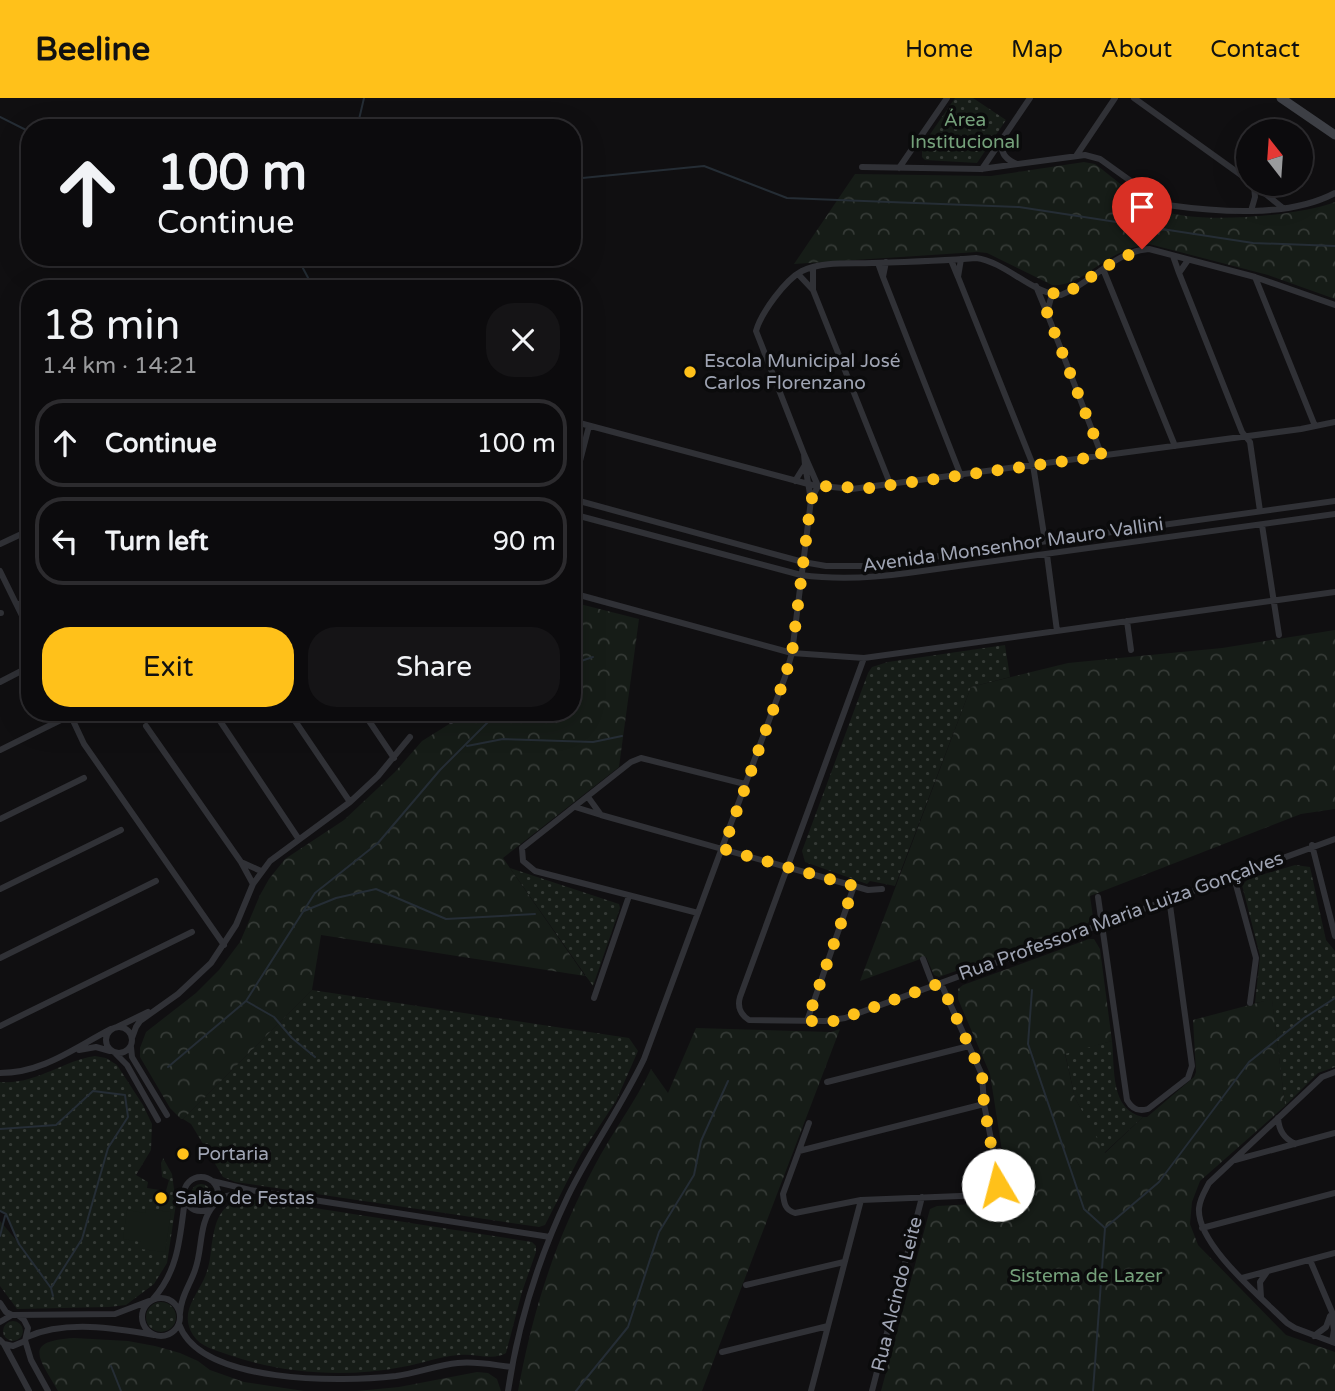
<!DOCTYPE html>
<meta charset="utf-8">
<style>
body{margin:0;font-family:"Varela Round",sans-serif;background:#151416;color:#f1f3f6;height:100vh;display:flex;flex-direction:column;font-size:26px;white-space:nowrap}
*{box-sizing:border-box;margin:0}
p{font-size:23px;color:#9a9b9d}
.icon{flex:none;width:38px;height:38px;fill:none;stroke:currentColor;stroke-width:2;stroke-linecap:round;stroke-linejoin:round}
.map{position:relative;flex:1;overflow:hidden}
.drawer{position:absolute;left:21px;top:182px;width:560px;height:441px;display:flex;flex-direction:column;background:#0c0b0d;border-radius:28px;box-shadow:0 7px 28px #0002,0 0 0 2px #2c2b2e}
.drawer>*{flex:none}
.hud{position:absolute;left:21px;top:21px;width:560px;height:147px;border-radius:28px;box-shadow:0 7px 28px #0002,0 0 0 2px #2c2b2e;background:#0c0b0d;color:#f1f3f6;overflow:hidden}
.needle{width:46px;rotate:343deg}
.tools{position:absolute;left:1236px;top:21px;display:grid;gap:14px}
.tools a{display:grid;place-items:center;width:77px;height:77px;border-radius:50%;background:#0c0b0d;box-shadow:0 7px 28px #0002,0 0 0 2px #2c2b2e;font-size:35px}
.pin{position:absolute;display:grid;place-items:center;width:60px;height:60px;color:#fff;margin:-72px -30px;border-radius:50% 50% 50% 0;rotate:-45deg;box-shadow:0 0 7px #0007}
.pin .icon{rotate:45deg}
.me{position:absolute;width:77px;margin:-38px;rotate:352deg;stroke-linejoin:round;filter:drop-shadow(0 0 5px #0008)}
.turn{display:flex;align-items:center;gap:24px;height:147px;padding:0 21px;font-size:32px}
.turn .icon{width:91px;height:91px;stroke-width:2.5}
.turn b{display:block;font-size:49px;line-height:60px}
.round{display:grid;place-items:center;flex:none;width:74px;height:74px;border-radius:28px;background:#151416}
.head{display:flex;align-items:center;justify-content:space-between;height:119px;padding:0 21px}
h1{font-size:42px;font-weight:600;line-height:52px}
.action{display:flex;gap:14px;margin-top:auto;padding:14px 21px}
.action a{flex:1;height:80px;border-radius:28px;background:#ffc11a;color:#111;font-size:28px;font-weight:600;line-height:80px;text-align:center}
.action a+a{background:#151416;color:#f1f3f6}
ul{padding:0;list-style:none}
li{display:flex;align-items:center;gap:21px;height:88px;margin:0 14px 10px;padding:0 7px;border:4px solid #2c2b2e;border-radius:28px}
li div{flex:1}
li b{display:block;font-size:26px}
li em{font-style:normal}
header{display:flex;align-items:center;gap:42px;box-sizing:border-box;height:98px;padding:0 35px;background:#ffc11a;color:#111}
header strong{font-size:33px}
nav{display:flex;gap:38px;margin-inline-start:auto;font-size:24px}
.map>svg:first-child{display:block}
</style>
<header>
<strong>Beeline</strong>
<nav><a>Home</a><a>Map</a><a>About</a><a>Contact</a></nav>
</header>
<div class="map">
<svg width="1335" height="1293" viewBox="0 0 1335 1293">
<defs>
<pattern id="green-dots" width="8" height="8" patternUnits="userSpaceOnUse" patternTransform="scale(1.75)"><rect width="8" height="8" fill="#161c17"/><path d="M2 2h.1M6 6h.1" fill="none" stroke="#353a36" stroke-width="1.8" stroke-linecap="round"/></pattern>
<pattern id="forest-crowns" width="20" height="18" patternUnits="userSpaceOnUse" patternTransform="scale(1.75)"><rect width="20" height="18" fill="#161c17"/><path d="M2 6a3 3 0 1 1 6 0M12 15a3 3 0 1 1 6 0" fill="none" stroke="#353a36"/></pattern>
</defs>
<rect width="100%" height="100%" fill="#100f11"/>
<!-- green -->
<path fill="url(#green-dots)" d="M955,0H973L1006,22L977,65L925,62L922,59V48Z
M1005,547L1010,579L971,589L895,788L870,783L867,786L805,764L802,753L868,575L872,569L888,564Z
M1295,767L1310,769L1326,842L1335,853V969L1318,975L1285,1008L1272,902L1255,905L1260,858L1242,787L1248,781Z
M510,770L619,806L620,810L593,888Z
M312,892L629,940L638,953L616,1003L581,1056L545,1127L539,1129L235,1084L223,1079L191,1026L183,1021Z
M1112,943C1115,971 1110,1012 1143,1019L1104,1055L1075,1000L1065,955Z
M95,958L106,960L117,967L143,1007L152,1026L151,1052L136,1077L148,1084L147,1090L166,1093L169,1082L162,1079L161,1065L163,1060L172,1076L176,1106L167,1165L154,1186L126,1207L109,1209L17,1211L0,1188V1123L17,1143L6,1116L0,1113V984C36,987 61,963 95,958Z
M191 1096a10 10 0 1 1 20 0a10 10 0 1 1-20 0Z
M251,1100L532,1144L536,1148V1154L522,1194L506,1255C494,1263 474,1255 459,1257C440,1258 421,1266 402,1269C346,1280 283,1276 229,1257C216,1252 200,1249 193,1237C180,1216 194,1201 203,1183C208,1173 210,1163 211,1152C215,1124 218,1103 251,1100Z
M146 1219a15 15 0 1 1 30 0a15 15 0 1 1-30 0Z
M3 1233a10 10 0 1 1 20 0a10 10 0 1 1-20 0Z"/>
<!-- forest -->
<path fill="url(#forest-crowns)" d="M1084,64L1095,66C1115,81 1137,101 1161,112C1195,127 1300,118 1335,104V201L1268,177L1149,146C1136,148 1124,152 1112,159C1093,169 1075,189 1052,187L987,155L977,154L794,166L855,76L991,78Z
M572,504L639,521L619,669L503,760L585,878L321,837L312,892L183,1021H181L170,1010L140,959V950L146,934L196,895L219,872L240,844L260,797L269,781L285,761L344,722L395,674L422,643L462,618L459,614H572Z
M1335,532V711L1301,716L1090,798L1093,819L1087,826L939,879L934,877L926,859L860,883L971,589L1068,565L1222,550Z
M1089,841H1094L1100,851L1112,943L1065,956L1075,1000L1105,1055L1143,1019H1147L1194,979L1196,974L1193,922L1272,901L1285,1008L1200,1083L1192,1104L1190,1126L1198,1147L1286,1237L1335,1254V1293H881L930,1111L937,1108L994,1105L1008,1091L990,976L958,901V891L963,887Z
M696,930L831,934L840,931L702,1293H518C533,1211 555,1143 594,1069C611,1036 634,1006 651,971L668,995Z
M74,1240L128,1243L155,1248L180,1255L198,1263L210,1272L244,1284L304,1293H58C39,1260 22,1243 74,1240Z
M477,1274L488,1275L497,1281L501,1293H357L399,1289Z"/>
<!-- pitch -->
<path fill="#161c17" d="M146,1111L171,1114L165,1154L141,1151V1144L123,1141L127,1112L145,1115Z"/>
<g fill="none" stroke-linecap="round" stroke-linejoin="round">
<!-- stream -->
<path stroke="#252d35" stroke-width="2" d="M0,19L30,34
M357,30L364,0
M572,81L704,68L787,100L1019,109L1253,145L1335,148
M297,159L314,191
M572,566L593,559
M467,648L503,641L593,644L622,638
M304,813L336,800L376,791L446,821L535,816
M1032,892L1028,946L1084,1111L1105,1130L1093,1293
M246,903L274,919L292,940L315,959
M168,969L246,903L315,795L378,745L440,672L498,614
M0,1031L56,1027L93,993L125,997L128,1019L108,1050L82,1141L51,1190
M0,1113L6,1116L19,1146L51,1190L53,1198
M1105,1130L1159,1084L1249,964L1304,920L1335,900
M0,1138L5,1118
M111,1268L121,1293
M576,1293L628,1229L659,1134L694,1077L701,1043L728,983"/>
<!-- street -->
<path stroke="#303136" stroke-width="6" d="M1134,0L1248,82
M1002,43C1000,55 1006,62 1017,66
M1076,58L1115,0
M862,69L981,71L1085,57L1100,61L1160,104L1167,107C1218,114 1288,120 1335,95
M899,70L947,0
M982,71L1030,0
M1253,86L1283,110
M1251,113L1255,99L1254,88
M1173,158L1179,175L1188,162
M951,162L958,179L961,161
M878,165L883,179L886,164
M1103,171L1175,348
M1179,175L1242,334L1250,344L1260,413
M798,176L813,192V170
M883,179L961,378
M958,179L1033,367L1045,443
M1255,179L1315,328
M1036,188L1047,215L1052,196
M813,192L891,388
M1047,215L1102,358
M572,323L812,387L852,391L1301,331L1335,324
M804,356L756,233C761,215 785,182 802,173C823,163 850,166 872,165C907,164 941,163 976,160C1006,164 1032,196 1061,197C1092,185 1115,153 1149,151L1255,179L1335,207
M795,383L805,367L804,356L818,388L811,402L805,367
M572,394L589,328
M572,401L803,464L826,468H868L1335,403
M572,416L801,477C838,482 872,480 908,475L1335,416
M1262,427L1279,537
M0,446L30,432
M1047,457L1057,533
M0,473L30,534
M572,495L792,555L864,560L1335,494
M17,507L30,501
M0,515H1
M1127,523L1131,552
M864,560L740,899C737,909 741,917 749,922L825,923L845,920L1335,741
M0,584L27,570
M69,614L84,646L224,847
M214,614L298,740
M289,614L350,704
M363,614L394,660
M445,614L451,623
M146,628L241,764
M0,652L77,614
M575,709L601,717L588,699
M601,717L854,788L868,792L882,791
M0,721L84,680
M1312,747L1335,838
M1233,776L1256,860L1250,905
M253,786L241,764L261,773
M0,791L121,732
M1098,799L1127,1002C1132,1011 1138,1014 1148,1011L1188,980L1192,968L1169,800
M698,815L535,773L523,763L522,750L631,664L641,660L745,686
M0,860L156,783
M594,900L629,798
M807,923L854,788
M0,928L192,834
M106 942a13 13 0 1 1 26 0a13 13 0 1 1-26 0Z
M117,929L148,914
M132,940L136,929L140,923L178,896L211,865L236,827L253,786L270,763L350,704L378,678L410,639
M131,949L132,959L167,1017
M79,952L96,949L110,953
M116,956L127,967L158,1022
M1335,974L1322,979L1209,1085C1205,1093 1200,1100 1199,1110C1196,1146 1262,1200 1287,1225L1295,1230L1335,1245
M0,975C43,975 74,950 111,931
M827,984L969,948
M1278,1020C1279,1033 1284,1040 1295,1046
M809,1025L783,1096C784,1105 785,1112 795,1115L861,1102L985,1097L996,1091L999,1081L984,1006L982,977L943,890L931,882L923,861
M799,1053L984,1006
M1235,1062L1335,1035
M184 1096a17 17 0 1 1 34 0a17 17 0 1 1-34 0Z
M212,1083L250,1092L550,1139
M216,1104L227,1098L248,1093
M1202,1130L1335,1095
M1310,1162L1335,1221
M1242,1180L1335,1155
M746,1187L844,1164
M1261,1199L1260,1184L1267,1174
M142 1219a19 19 0 1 1 38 0a19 19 0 1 1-38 0Z
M153,1201C179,1172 180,1138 185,1101
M0,1205L6,1214L12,1217
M180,1215C181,1198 190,1187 195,1172C203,1151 198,1125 214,1107
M0,1224L12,1217L115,1216L149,1203
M179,1226C200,1287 344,1284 396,1278C417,1275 437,1267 458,1265C476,1263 494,1267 511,1269
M1314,1238L1326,1229L1330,1218
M27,1239C65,1222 115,1230 154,1237
M0,1242L4,1246L13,1248L25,1243L28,1230L24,1222L19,1218
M25,1242L31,1262L48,1293
M1332,1244L1334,1232L1332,1218
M4,1246L29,1293
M722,1254L828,1228
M508,1293C518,1226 539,1159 568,1098C591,1051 621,1009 644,961L785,579L792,555L811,402
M811,1293L861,1102
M872,1293L922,1099"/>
<!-- secondary -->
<path stroke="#3e4046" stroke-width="9" d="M1281,0L1335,37"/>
</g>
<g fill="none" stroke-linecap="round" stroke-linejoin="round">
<!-- route -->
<path stroke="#ffc11a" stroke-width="12" stroke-dasharray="0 21.6" d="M998,1087L984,1006L982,977L943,890L938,886L835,923H807L854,788L723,751L785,579L792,555L811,402L818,388L869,390L1102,358L1047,215L1052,195L1061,197L1067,195L1115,163L1142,151"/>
</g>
<!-- markers -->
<g fill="#ffc11a" stroke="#0b0b0c" stroke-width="2.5">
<circle cx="690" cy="274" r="7"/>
<circle cx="183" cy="1056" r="7"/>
<circle cx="161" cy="1100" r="7"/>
</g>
<g text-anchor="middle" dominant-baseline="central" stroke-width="7" stroke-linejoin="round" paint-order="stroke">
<!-- park labels -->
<g font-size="19" fill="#74a07a" stroke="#0b0b0c">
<text x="965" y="22">Área<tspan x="965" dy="22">Institucional</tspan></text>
<text x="1086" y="1178">Sistema de Lazer</text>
</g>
<!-- poi labels -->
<g font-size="19" fill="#9fa4b3" stroke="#0b0b0c" text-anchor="start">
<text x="704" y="263">Escola Municipal José<tspan x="704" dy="22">Carlos Florenzano</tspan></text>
<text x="197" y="1056">Portaria</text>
<text x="175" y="1100">Salão de Festas</text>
</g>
<!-- street labels -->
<g font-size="19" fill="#9fa4b3" stroke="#0b0b0c">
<text transform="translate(1013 447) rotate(-8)">Avenida Monsenhor Mauro Vallini</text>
<text transform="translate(1121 818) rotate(-20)">Rua Professora Maria Luiza Gonçalves</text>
<text transform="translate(897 1196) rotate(-76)">Rua Alcindo Leite</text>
</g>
</g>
</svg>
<div class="tools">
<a><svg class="needle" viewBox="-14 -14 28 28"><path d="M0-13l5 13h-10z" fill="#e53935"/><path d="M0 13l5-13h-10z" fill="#9a9b9d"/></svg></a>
</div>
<div class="pin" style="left:1142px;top:151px;background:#d93025"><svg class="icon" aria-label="arrive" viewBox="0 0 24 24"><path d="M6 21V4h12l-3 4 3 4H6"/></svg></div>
<svg class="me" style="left:998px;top:1087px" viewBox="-20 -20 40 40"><circle r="19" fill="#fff"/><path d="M0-13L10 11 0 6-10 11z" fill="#ffc11a"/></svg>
<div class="hud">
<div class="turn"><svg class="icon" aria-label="ahead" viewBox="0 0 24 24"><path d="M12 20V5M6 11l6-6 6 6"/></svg><div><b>100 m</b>Continue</div></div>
</div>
<section class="drawer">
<div class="head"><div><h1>18 min</h1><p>1.4 km · 14:21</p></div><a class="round"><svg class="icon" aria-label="close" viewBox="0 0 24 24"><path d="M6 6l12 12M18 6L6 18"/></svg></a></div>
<ul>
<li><svg class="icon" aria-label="ahead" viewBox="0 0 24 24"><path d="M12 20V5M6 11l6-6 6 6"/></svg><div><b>Continue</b></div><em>100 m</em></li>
<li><svg class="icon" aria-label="left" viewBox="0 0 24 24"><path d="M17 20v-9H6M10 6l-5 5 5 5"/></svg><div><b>Turn left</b></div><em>90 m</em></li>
</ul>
<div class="action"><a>Exit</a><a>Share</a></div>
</section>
</div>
